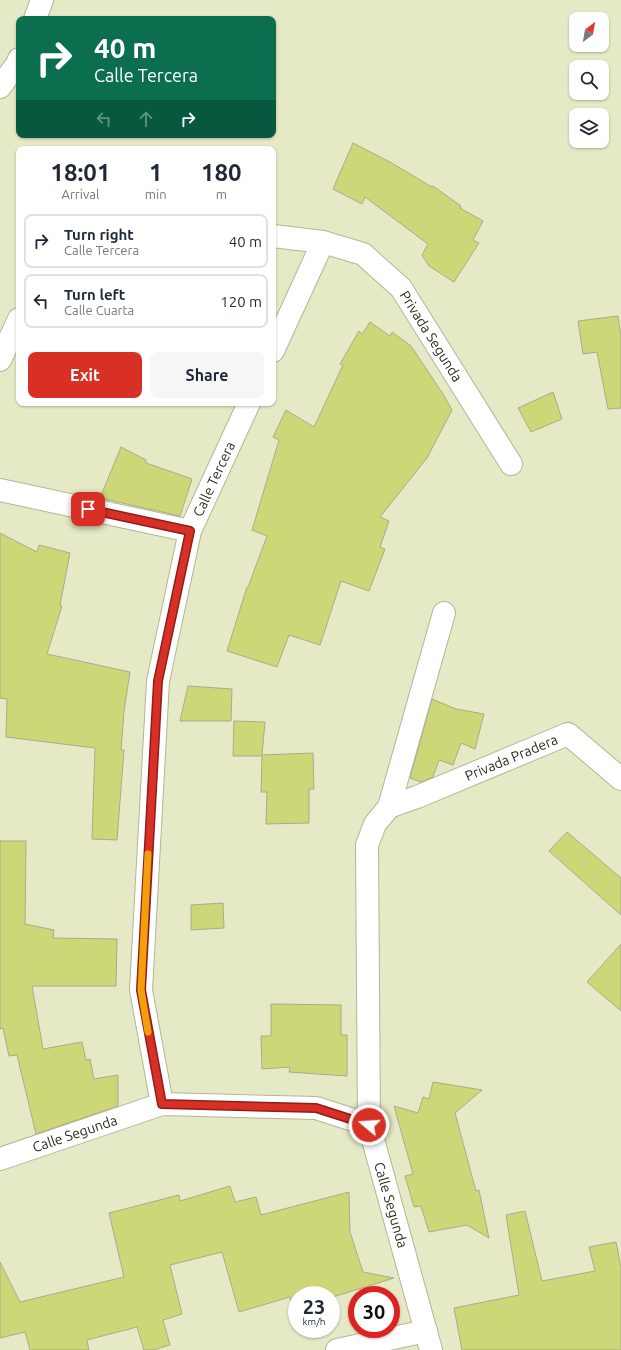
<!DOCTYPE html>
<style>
body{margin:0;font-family:Ubuntu,sans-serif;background:#f6f6f7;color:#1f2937;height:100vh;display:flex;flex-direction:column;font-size:15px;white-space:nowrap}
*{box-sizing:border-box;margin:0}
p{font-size:13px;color:#747a83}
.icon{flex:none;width:22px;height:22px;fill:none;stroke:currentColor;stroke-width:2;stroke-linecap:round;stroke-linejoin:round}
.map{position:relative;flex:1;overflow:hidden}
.drawer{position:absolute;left:16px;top:146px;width:260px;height:260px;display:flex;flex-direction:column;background:#fff;border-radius:8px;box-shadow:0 1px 3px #0004}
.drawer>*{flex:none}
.hud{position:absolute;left:16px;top:16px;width:260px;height:122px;border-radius:8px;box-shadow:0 1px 3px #0004;background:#0b6e4f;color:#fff;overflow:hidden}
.needle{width:26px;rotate:31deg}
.fabs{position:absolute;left:569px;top:12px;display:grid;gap:8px}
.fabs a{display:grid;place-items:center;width:40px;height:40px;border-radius:8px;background:#fff;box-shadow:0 1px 3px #0004;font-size:20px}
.speed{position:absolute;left:288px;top:1286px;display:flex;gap:8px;font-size:20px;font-weight:700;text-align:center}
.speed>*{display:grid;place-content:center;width:52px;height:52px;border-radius:50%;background:#fff;box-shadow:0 1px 3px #0004;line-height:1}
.speed small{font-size:10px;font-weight:400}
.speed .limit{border:6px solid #d22;background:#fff;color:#111}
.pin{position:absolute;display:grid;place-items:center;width:34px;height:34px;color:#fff;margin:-17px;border-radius:8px;box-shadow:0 2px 6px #0006}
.me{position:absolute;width:44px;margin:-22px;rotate:288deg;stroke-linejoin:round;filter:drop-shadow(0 0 3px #0008)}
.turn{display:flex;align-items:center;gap:14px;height:84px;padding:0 12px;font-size:18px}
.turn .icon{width:52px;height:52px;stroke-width:2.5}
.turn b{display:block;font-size:28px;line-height:34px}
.lanes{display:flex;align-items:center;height:38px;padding:0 12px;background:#0003;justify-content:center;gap:20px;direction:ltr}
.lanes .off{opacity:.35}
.eta{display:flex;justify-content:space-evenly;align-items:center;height:68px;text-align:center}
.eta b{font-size:24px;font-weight:600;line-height:28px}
.cta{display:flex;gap:8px;margin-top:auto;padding:8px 12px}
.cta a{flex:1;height:46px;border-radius:8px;background:#d93025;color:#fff;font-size:16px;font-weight:600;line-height:46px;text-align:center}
.cta a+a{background:#f6f6f7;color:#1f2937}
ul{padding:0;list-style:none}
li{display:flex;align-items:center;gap:12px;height:54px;margin:0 8px 6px;padding:0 4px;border:2px solid #e0e1e3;border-radius:8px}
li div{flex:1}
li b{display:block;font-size:15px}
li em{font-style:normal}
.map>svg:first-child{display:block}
</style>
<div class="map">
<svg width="621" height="1350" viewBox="0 0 621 1350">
<rect width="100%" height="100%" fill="#e5e9c6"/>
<!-- building -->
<path fill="#ced778" stroke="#a8ac8a" d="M353,143L390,162L432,187L433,186L461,206L460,208L483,221L473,240L479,243L454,282L429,266L422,255L428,244L365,197L362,204L333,189Z
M618,316L621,336V408L608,409L597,352L583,354L578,321Z
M370,322L390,336L392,332L411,346L443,394L452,410L427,458L380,517L389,521L380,547L385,549L369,591L341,581L320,645L289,635L277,667L227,651L247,587H248L267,536L252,530L279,440L273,437L286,410L314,427L343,365L340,364L359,331L362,334Z
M553,392L562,419L531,432L518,408Z
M121,447L146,460V463L192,479L180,516L100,498Z
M0,533L37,552L39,545L70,553L60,605L62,606L47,654L130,672L124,711L121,750H124L117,840L92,839L95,748L6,737L7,699L0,698Z
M188,686L232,689L231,721H180Z
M432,699L456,709L484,714L475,749L461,743L453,765L439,760L433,777L421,782L410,778Z
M234,721L265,722L262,755L313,753L314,789H309V823L266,824L267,792H261L262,756H233Z
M567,832L621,878V915L549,851Z
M0,841H26L25,924L54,930L53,938L117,939L116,986H32L43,1049L82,1042L86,1060L90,1059L94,1079L118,1075V1106L36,1134L17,1055L9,1056L3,1028L0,1029Z
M223,903L224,928L191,930V905Z
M621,944V1011L587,982Z
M271,1004L341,1005V1035H347V1076L289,1072L290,1067L262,1069L261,1036H271Z
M433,1082L482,1090L455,1113L476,1191L479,1190L489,1238L467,1225L429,1232L421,1206L414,1207L405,1176L413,1174L394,1106L418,1113L423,1097L429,1099Z
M230,1186L235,1202L256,1197L261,1215L349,1192L350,1232L363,1272L394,1278L333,1297L334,1301H331V1295H297V1310L293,1311L290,1297L239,1312L222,1252L170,1265L182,1314L163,1320L170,1345L153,1350H144L137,1327L87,1340L89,1350H30L25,1332L0,1338V1262L20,1302L124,1277L109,1213L179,1195L180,1201Z
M525,1211L542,1281L595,1271L589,1247L616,1242L621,1267V1350H462L454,1308L519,1295L506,1215Z"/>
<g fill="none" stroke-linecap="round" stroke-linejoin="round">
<defs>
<g id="minor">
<path d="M35,19L42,0"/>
<path d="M0,87L17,64L19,59"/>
<path id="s1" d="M273,236L323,242L363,254L401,288L511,464"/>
<path d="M273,351L323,242"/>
<path d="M0,360L19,319"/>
<path d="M0,490L190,531"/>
<path id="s2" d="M389,807L417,797L568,734L621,779"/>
<path id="s3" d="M162,1104L141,990L158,681L190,531L249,403"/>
<path id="s4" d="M0,1159L162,1104L316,1108L369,1125"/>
<path d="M337,1350L426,1331"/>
<path d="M431,1350L369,1125L367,845L375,824L389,807L444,613"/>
</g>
</defs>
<!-- minor casing -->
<use href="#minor" stroke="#b3b795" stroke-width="24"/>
<!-- minor -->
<use href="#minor" stroke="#fff" stroke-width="22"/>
</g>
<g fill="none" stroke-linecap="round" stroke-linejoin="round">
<defs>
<path id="route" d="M88,509L190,531L158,681L141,990L162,1104L316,1108L369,1125"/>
</defs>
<!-- route casing -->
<use href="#route" stroke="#8d1f18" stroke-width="10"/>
<!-- route -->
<use href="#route" stroke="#d93025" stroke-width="7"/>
<!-- slow -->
<path stroke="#f59e0b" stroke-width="7" d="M148,854L141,990L148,1032"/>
</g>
<g text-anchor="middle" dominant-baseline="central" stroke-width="3" stroke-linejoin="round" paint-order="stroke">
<!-- street labels -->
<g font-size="14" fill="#2a2c1e" stroke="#fff">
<text stroke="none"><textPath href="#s1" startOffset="200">Privada Segunda</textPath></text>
<text stroke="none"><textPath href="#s3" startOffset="636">Calle Tercera</textPath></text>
<text stroke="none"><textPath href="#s2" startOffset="132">Privada Pradera</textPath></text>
<text stroke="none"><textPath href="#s4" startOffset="79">Calle Segunda</textPath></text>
<text transform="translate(391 1205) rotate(74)">Calle Segunda</text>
</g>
</g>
</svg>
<div class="fabs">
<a><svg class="needle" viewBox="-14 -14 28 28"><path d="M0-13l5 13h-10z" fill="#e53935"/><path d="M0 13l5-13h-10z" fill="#747a83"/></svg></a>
<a><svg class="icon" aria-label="search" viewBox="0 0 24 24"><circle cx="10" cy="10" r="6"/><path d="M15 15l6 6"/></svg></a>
<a><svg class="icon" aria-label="layers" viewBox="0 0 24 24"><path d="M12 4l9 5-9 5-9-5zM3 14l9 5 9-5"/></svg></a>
</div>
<div class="speed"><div>23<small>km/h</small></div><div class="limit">30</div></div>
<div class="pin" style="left:88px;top:509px;background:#d93025"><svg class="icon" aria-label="arrive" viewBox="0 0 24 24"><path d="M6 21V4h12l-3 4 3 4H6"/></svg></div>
<svg class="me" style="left:369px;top:1125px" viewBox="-20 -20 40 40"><circle r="17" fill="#d93025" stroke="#fff" stroke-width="3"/><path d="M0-11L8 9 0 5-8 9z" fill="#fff"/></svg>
<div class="hud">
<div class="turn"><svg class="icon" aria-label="right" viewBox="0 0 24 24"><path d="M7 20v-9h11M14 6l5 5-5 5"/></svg><div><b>40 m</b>Calle Tercera</div></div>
<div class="lanes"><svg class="icon off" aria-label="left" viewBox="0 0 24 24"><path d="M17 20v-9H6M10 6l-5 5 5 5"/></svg><svg class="icon off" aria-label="ahead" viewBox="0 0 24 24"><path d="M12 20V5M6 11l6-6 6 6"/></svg><svg class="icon" aria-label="right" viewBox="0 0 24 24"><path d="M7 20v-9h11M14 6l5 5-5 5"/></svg></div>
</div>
<section class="drawer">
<div class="eta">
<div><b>18:01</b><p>Arrival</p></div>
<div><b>1</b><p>min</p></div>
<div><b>180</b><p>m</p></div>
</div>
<ul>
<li><svg class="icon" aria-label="right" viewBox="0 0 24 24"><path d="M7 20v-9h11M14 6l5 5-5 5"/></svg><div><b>Turn right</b><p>Calle Tercera</p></div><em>40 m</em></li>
<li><svg class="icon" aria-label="left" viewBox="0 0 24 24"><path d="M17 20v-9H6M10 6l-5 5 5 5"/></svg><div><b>Turn left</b><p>Calle Cuarta</p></div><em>120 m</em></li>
</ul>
<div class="cta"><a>Exit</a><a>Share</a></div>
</section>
</div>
